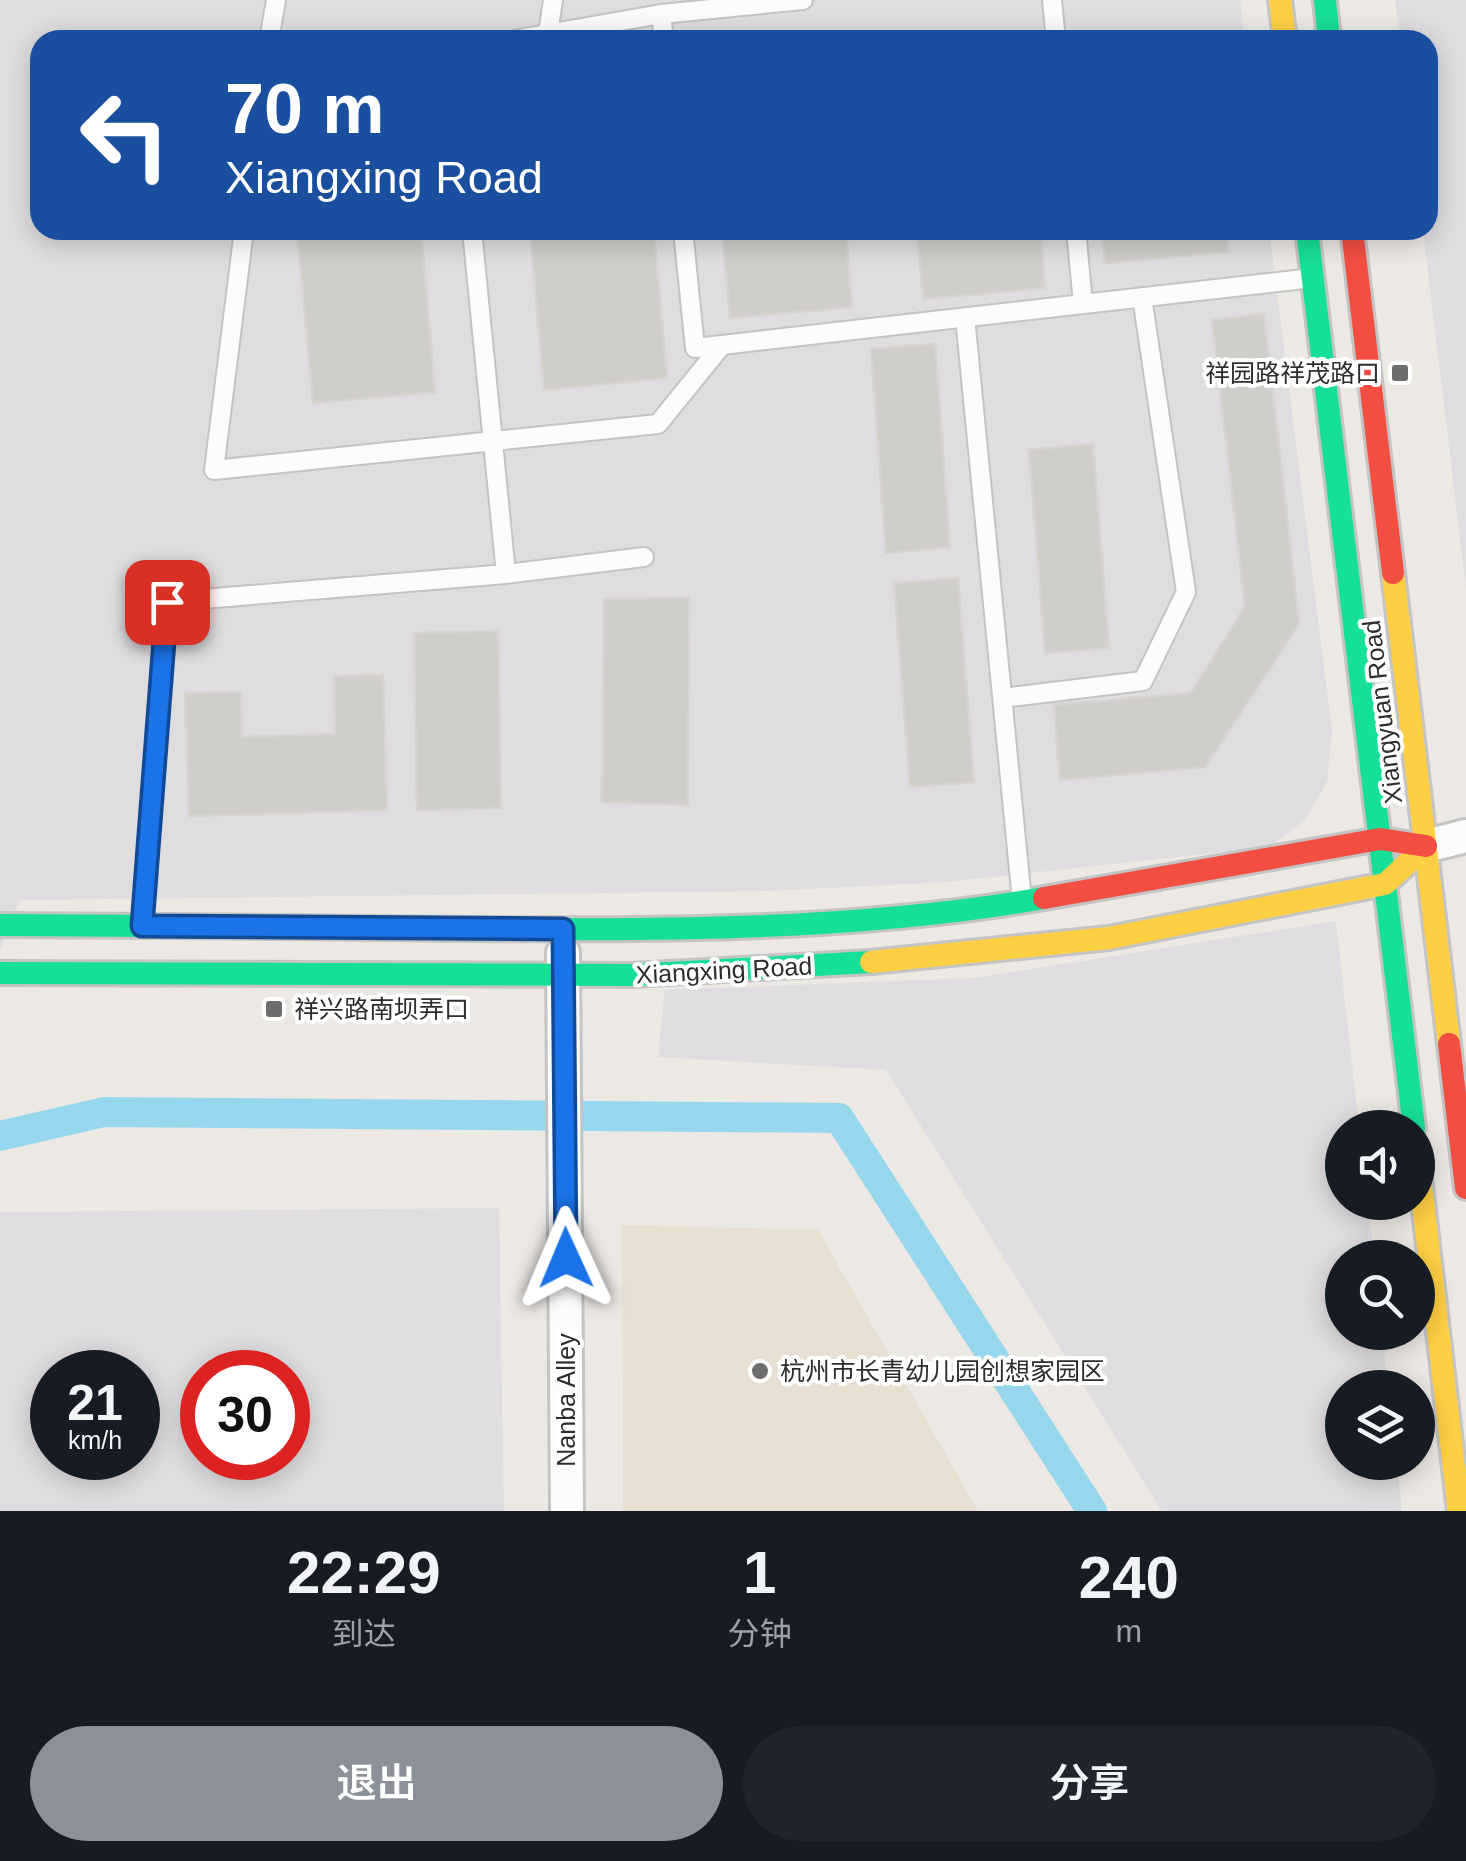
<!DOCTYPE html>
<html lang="zh">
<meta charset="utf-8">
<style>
body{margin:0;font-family:Helvetica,"Noto Sans SC",sans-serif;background:#20242c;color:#f1f3f6;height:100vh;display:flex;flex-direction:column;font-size:38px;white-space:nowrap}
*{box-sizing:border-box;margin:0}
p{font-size:32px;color:#9ea1a6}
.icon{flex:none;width:55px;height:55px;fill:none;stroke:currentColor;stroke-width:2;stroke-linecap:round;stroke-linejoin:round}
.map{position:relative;height:1511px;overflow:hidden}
.panel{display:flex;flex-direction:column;background:#171b24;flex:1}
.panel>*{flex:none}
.hud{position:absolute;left:30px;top:30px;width:1408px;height:210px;border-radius:30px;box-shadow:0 5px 25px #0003;background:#1a4fa0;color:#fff;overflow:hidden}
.tools{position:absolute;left:1325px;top:1110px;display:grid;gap:20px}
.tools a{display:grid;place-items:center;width:110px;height:110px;border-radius:50%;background:#171b24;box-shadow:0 5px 25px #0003;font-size:50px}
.speed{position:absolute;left:30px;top:1350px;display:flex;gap:20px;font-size:50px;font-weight:700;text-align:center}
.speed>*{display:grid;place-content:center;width:130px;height:130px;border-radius:50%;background:#171b24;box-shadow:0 5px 25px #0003;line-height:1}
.speed small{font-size:25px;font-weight:400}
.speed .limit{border:15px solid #d22;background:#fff;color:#111}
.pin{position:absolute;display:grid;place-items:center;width:85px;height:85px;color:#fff;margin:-42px;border-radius:20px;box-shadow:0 5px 15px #0006}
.me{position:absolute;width:110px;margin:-55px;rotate:359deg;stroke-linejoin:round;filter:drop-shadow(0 0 8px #0008)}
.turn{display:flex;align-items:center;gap:35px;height:210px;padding:0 30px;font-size:45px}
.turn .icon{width:130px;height:130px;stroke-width:2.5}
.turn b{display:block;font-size:70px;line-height:85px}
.eta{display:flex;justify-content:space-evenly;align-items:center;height:170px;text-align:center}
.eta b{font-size:60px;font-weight:600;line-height:70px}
.button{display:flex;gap:20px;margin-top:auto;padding:20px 30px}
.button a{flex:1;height:115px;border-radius:60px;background:#8c9099;color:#fff;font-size:40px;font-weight:600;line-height:115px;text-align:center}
.button a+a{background:#20242c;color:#f1f3f6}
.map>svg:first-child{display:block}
</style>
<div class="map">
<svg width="1466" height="1511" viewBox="0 0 1466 1511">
<rect width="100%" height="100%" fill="#ece8e4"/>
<!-- industrial -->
<path fill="#dfdddf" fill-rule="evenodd" d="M0,0H1240L1245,40H40V230H1269L1332,729L1327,781L1306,819L1270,847L947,882L769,891L20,900L0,949Z
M1395,0H1466V588L1423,230H1428V40H1400Z
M1336,921L1359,1127L1342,1128V1202L1368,1203L1374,1257L1342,1258V1332L1382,1333L1388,1387L1342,1388V1462L1397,1463L1402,1511H1162L886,1070L658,1057L665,990L974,978Z
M499,1208L504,1511H0V1212ZM138,1372V1458H52V1372ZM288,1372V1458H202V1372Z"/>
<!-- education -->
<path fill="#e6dfd2" d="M622,1225L818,1230L978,1511H623Z"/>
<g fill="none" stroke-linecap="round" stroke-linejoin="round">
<!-- canal -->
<path stroke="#97d7ed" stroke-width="30" d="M0,1136L104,1112L839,1118L1092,1511"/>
</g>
<!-- building -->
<path fill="#d0cecb" stroke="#d6d3d0" stroke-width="2.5" d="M297,230H421L435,392L313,403Z
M530,230H654L667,378L544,390Z
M722,230H846L852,307L730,318Z
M917,230H1040L1045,288L923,299Z
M1102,230H1226L1228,252L1105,263Z
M1264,314L1299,624L1205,767L1060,780L1054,705L1191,693L1245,607L1212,320Z
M935,344L950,547L886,553L871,349Z
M1093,444L1109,648L1045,653L1029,450Z
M958,578L974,782L910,787L894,583Z
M689,598L688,805L602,802L604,599Z
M498,631L501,808L417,810L414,633Z
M383,675L387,810L189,816L185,693L241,692L242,737L335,734L334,676Z"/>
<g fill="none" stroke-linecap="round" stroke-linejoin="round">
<defs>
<path id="lane" d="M1052,0L1056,40
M661,14L664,40
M548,34L553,0
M269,40L276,0
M513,40L661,14L803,0
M244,230L214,470L658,424L722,345
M472,230L506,574
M683,230L695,348L1313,278
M1076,230L1083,304
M965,317L1022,901
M1003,698L1143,681L1186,592L1142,297
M142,925L167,602L506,574L644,557"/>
<path id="street" d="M1426,846L1466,836
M563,953L567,1511"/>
<path id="fast" d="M1325,0L1329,40
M1307,230L1414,1128
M0,925C157,926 313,927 470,929C661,930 855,931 1044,898
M0,973L633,975L871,962"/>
<path id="slow" d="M1280,0L1285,40
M1393,573L1449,1044
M871,962L1109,938L1385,884L1426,846
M1418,1160L1459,1511"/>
<path id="jam" d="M1352,230L1393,573
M1044,898L1380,839L1426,846
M1449,1044L1466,1188"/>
</defs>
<!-- lane casing -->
<use href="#lane" stroke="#c5c4c4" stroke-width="22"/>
<!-- street casing -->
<use href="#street" stroke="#c5c4c4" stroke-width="38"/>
<!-- fast casing -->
<use href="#fast" stroke="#c5c4c4" stroke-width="28"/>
<!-- slow casing -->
<use href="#slow" stroke="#c5c4c4" stroke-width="28"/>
<!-- jam casing -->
<use href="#jam" stroke="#c5c4c4" stroke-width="28"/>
<!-- lane -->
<use href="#lane" stroke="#fcfcfb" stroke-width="18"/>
<!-- street -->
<use href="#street" stroke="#fcfcfb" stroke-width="32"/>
<!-- fast -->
<use href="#fast" stroke="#16e098" stroke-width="22"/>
<!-- slow -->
<use href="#slow" stroke="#ffcf43" stroke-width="22"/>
<!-- jam -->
<use href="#jam" stroke="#f24e42" stroke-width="22"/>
</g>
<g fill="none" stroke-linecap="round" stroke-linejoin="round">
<defs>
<path id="route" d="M167,602L142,926L563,929L566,1258"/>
</defs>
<!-- route casing -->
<use href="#route" stroke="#114b97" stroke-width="25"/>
<!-- route -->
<use href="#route" stroke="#1a73e8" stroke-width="18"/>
</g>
<!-- markers -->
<g fill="#706e6d" stroke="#fff" stroke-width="4">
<rect x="1390" y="363" width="20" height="20" rx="5"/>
<rect x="264" y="999" width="20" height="20" rx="5"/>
<circle cx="760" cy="1371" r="10"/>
</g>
<g text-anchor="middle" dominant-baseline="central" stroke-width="8" stroke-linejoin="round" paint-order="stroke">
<!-- poi labels -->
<g font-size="25" fill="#2d2d2d" stroke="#fff" text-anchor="start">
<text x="1380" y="373" text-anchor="end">祥园路祥茂路口</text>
<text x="294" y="1009">祥兴路南坝弄口</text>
<text x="780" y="1371">杭州市长青幼儿园创想家园区</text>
</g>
<!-- street labels -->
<g font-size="25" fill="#2d2d2d" stroke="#fff">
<text transform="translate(1382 712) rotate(-97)">Xiangyuan Road</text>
<text transform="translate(724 970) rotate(-3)">Xiangxing Road</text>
<text transform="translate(566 1400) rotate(-90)">Nanba Alley</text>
</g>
</g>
</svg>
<div class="tools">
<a><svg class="icon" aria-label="sound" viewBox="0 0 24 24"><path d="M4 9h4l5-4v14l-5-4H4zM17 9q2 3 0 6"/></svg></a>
<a><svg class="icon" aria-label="search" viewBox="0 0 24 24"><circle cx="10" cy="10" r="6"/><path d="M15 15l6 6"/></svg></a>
<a><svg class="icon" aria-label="layers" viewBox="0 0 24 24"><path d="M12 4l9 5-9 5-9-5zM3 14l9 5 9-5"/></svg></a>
</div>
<div class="speed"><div>21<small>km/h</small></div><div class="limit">30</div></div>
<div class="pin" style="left:167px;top:602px;background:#d93025"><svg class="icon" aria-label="arrive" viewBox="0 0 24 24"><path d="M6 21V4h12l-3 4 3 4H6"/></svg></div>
<svg class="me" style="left:566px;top:1258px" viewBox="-20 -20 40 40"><path d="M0-17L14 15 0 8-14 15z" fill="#1a73e8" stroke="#fff" stroke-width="4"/></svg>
<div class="hud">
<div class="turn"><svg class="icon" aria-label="left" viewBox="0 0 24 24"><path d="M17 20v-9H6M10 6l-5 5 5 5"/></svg><div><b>70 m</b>Xiangxing Road</div></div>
</div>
</div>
<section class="panel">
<div class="eta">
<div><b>22:29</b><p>到达</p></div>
<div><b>1</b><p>分钟</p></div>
<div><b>240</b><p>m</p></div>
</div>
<div class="button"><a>退出</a><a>分享</a></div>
</section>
